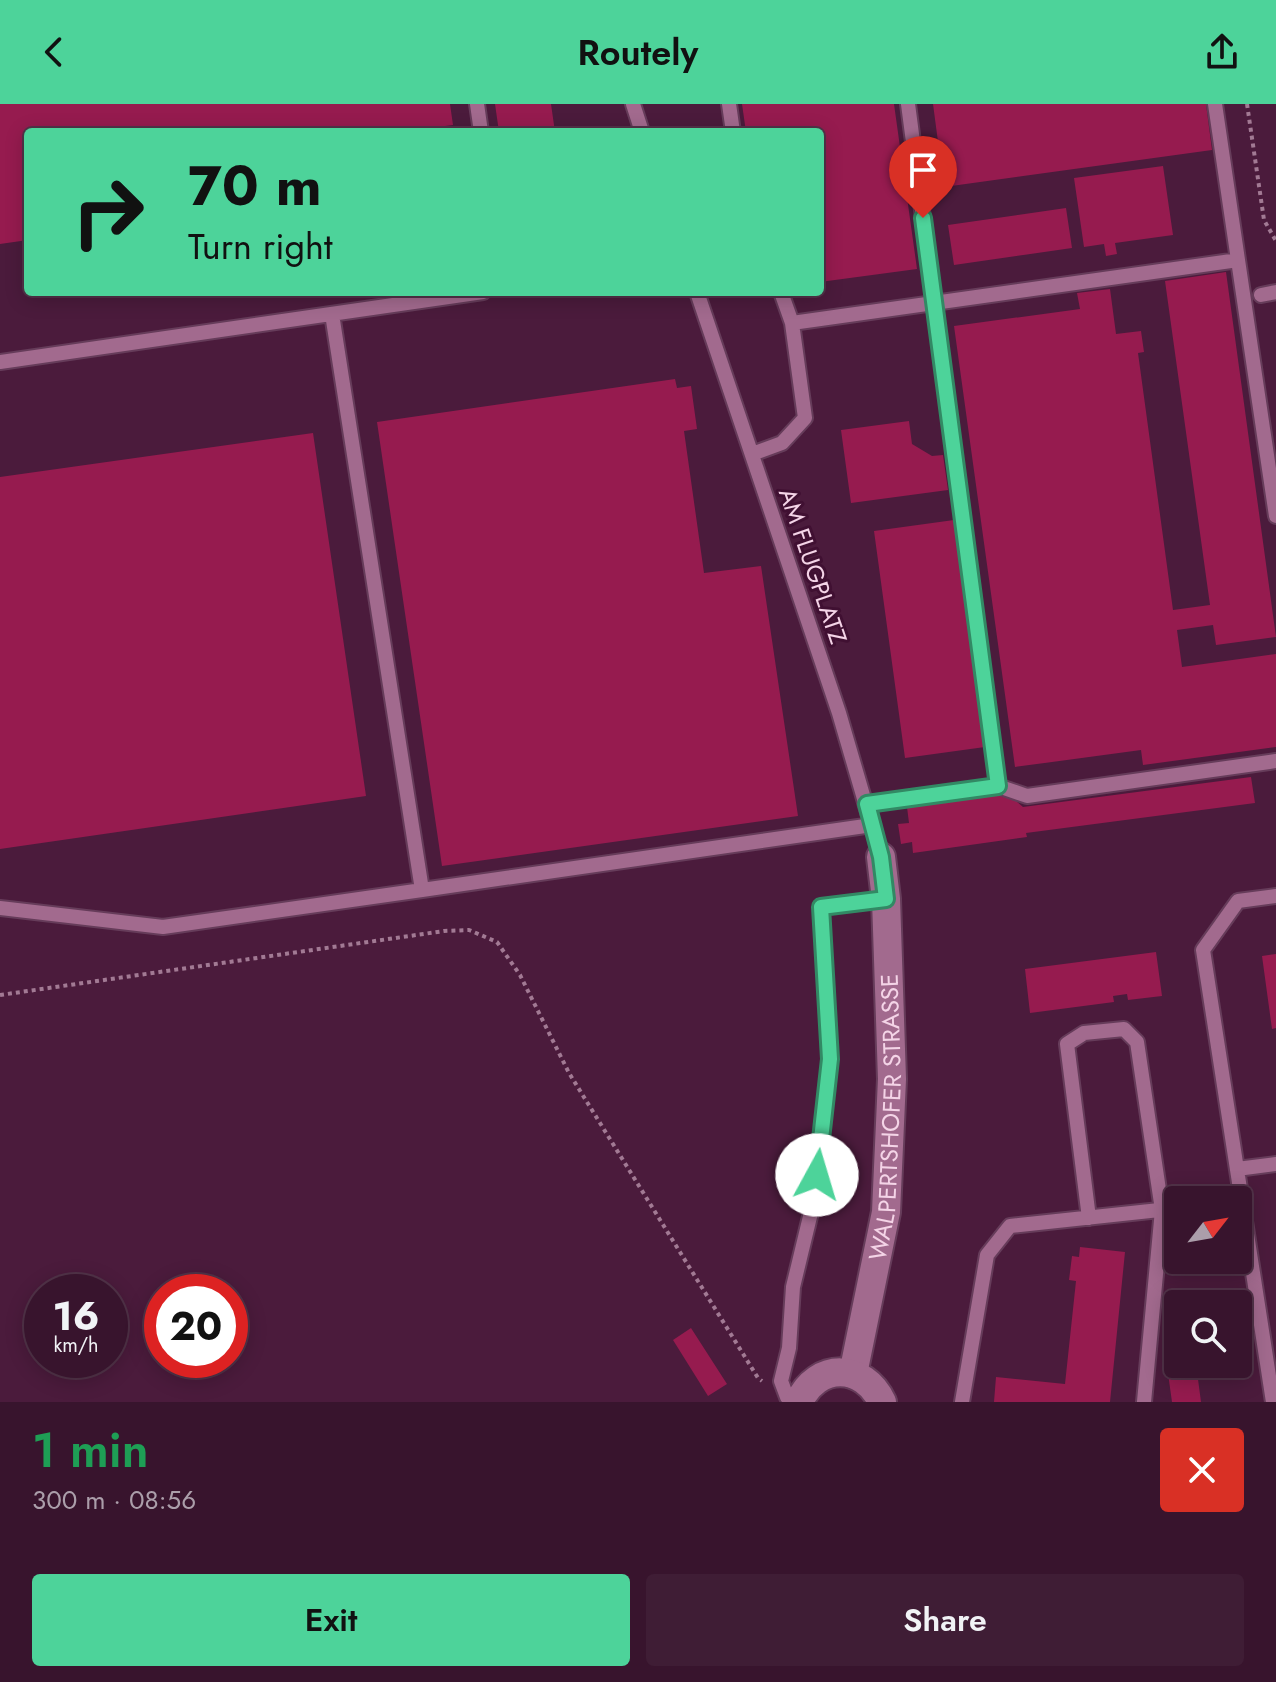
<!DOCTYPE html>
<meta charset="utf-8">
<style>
body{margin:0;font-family:Jost,sans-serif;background:#3f1d35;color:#f1f3f6;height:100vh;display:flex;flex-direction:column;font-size:30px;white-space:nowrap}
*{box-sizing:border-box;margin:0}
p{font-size:26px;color:#ab9eaa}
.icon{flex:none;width:44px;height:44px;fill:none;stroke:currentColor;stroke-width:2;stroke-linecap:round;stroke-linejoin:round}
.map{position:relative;height:1298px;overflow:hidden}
.sheet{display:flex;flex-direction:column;background:#38142d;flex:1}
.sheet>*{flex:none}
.banner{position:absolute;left:24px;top:24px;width:800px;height:168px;border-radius:8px;box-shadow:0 4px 20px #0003,0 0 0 2px #523349;background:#4dd39a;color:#111;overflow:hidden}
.needle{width:52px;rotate:59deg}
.tools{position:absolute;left:1164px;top:1082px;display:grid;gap:16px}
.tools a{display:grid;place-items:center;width:88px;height:88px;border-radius:8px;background:#38142d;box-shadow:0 4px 20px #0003,0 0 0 2px #523349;font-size:40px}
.speed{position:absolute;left:24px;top:1170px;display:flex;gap:16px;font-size:40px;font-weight:700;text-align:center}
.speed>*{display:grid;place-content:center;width:104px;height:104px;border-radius:50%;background:#38142d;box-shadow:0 4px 20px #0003,0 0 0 2px #523349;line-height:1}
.speed small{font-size:20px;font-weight:400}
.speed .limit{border:12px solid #d22;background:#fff;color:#111}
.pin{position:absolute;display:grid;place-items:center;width:68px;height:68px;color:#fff;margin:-82px -34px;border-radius:50% 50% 50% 0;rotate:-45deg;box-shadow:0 0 8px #0007}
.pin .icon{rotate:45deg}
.me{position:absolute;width:88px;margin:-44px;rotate:6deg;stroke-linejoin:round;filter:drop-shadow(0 0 6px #0008)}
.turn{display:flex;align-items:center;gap:28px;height:168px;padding:0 32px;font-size:36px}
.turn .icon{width:104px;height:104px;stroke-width:2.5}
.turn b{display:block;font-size:56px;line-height:68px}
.round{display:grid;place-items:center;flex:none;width:84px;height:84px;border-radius:8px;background:#3f1d35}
.summary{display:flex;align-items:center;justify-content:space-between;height:136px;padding:0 32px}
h1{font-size:48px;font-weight:600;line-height:60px;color:#1e9e55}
.cta{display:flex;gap:16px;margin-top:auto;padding:16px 32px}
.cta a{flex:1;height:92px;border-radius:8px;background:#4dd39a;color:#111;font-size:32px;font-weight:600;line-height:92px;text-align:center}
.cta a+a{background:#3f1d35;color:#f1f3f6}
header{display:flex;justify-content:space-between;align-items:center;height:104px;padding:0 32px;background:#4dd39a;color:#111;font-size:36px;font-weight:600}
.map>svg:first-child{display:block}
</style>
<header><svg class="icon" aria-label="back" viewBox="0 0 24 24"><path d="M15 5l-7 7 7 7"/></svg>Routely<svg class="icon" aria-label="share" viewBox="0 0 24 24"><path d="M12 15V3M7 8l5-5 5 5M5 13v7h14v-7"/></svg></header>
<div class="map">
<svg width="1276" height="1298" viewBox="0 0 1276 1298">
<rect width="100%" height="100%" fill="#4b1b3c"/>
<!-- building -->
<path fill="#961b4f" d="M0,0H450L453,21L399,28H28V136L0,140Z
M495,0H551L555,28H499Z
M742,0H894L917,165L820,178V28H746Z
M933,0H1206L1212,46L944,83Z
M1163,62L1173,131L1115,139L1117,150L1106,152L1104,140L1084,143L1074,74Z
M1066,104L1072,144L954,161L948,121Z
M1226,168L1276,533L1216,541L1213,521L1177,526L1182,563L1276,550V643L1143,661L1141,646L1015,663L954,222L1080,205L1077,189L1110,185L1116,230L1141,227L1144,248L1138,249L1173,506L1210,501L1165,177Z
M675,275L677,284L691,282L697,325L684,327L704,469L761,462L798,712L442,762L377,318Z
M909,317L912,340L932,352L943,351L948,386L851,399L841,326Z
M313,329L366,692L0,745V373Z
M954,416L985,643L905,654L874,427Z
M1251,673L1255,699L1026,729L1027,733L913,749L912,738L901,740L898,720L909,719L907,703L1008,690L1023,703Z
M1156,848L1162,892L1128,896L1127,890L1113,892L1114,898L1030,909L1025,865Z
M1276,850V924L1272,925L1262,852Z
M1080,1143L1125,1148L1110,1298H994L996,1273L1065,1280L1076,1177L1069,1176L1072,1152L1079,1153Z
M691,1224L727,1280L708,1292L673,1236Z
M1178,1246V1260H1196L1201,1298H1172L1165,1248Z"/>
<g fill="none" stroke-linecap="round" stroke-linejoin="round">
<defs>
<path id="lane" d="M477,0L481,28
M633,0L642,28
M729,0L733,28
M1238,156L1276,412
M697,188L839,609L881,753
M781,188L792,219
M1261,191L1276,188
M332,210L422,786L872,721
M0,258L483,188
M752,350L782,339L805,314L792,219L1238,156L1215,0
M998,682L1027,692L1276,657
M867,700L998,682L908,0
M0,804L163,823L422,786
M1237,1065L1276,1060
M1089,1114L1067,940L1084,929L1124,925L1137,938L1162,1106L1144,1298
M796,1298L787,1293L781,1277L789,1244L793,1183L814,1096L830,955L821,803L886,795
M962,1298L987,1151L1010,1122L1178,1104
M1273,1298L1203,846L1238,797L1276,792"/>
<g id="street">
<path id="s1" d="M853,1270L886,1108L892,975L886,795L881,753"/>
<path d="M799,1298C817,1258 864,1259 882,1298"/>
</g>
</defs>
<!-- lane casing -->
<use href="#lane" stroke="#663c5a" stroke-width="18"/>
<!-- street casing -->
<use href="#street" stroke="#663c5a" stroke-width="32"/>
<!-- path -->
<path stroke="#a27a94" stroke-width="4" stroke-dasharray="4 4" stroke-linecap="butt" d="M1247,0L1264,116L1276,137
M0,891L444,827L469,826L497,838L520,871L569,969L758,1274L762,1277"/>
<!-- lane -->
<use href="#lane" stroke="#a26a8e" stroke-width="14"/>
<!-- street -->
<use href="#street" stroke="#a26a8e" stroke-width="28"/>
</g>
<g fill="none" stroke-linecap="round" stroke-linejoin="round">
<defs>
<path id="route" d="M817,1071L830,955L821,803L886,795L881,753L867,700L998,682L923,114"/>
</defs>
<!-- route casing -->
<use href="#route" stroke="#328964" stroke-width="20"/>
<!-- route -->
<use href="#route" stroke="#4dd39a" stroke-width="14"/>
</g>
<g text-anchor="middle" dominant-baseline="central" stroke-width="6" stroke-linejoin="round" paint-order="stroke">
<!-- street labels -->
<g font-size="24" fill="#f4d4e7" stroke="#401032">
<text transform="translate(813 462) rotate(71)">AM FLUGPLATZ</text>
<text stroke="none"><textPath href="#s1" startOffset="260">WALPERTSHOFER STRASSE</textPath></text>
</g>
</g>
</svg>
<div class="tools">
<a><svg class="needle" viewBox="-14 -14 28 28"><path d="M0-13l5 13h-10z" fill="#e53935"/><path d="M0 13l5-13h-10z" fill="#ab9eaa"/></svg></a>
<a><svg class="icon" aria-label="search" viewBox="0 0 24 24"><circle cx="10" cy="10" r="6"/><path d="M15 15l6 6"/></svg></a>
</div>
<div class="speed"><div>16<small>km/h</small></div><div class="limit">20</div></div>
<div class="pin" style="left:923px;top:114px;background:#d93025"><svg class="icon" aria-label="arrive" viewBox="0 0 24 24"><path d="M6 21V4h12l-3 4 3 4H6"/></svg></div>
<svg class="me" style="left:817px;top:1071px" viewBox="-20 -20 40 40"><circle r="19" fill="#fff"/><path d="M0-13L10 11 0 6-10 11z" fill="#4dd39a"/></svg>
<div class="banner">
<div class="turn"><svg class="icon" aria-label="right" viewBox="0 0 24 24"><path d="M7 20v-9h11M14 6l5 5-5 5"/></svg><div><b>70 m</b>Turn right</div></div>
</div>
</div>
<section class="sheet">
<div class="summary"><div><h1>1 min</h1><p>300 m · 08:56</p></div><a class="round" style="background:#d93025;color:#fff"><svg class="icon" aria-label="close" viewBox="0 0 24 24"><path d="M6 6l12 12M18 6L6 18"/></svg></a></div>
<div class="cta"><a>Exit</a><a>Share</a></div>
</section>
